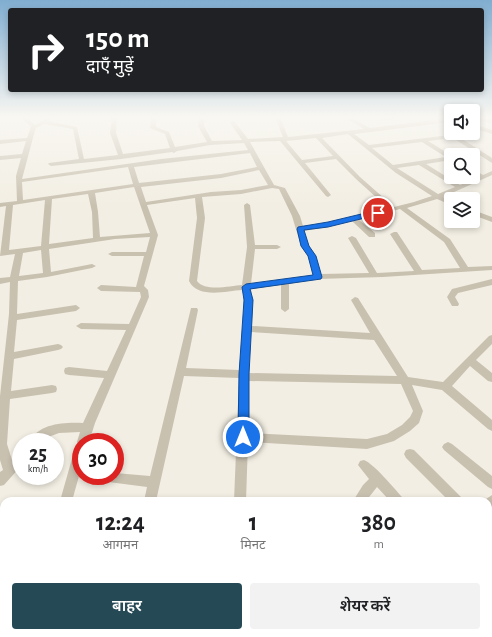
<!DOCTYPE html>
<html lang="hi">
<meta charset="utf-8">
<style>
body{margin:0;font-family:"Alegreya Sans","Noto Sans Devanagari",sans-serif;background:#f2f2f2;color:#202124;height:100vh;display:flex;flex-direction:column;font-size:15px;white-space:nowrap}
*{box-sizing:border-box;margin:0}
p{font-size:13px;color:#757577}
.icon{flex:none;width:22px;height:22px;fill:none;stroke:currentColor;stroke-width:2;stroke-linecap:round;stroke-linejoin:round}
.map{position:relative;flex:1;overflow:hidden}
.sheet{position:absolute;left:0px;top:497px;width:492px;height:140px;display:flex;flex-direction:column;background:#fff;border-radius:12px 12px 0 0;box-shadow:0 2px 6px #0003}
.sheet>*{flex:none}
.banner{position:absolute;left:8px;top:8px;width:476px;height:84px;border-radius:4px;box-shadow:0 2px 6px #0003;background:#202124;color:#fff;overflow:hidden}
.fabs{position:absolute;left:444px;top:104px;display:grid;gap:8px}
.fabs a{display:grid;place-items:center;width:36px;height:36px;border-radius:4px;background:#fff;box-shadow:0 2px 6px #0003;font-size:20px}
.speed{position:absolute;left:12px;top:433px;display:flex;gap:8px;font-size:20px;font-weight:700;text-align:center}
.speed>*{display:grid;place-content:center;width:52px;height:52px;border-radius:50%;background:#fff;box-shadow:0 2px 6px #0003;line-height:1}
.speed small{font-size:10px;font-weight:400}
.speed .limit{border:6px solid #d22;background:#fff;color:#111}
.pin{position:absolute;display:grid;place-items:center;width:34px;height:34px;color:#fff;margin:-17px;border:2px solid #fff;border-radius:50%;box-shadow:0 1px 4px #0007}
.me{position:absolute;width:44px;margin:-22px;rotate:0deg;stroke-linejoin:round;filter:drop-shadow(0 0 3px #0008)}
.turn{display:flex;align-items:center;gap:14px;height:84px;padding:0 12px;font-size:18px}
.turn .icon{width:52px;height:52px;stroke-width:2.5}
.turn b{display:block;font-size:28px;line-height:34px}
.eta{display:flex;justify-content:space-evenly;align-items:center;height:68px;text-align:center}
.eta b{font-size:24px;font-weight:600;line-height:28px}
.cta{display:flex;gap:8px;margin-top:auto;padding:8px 12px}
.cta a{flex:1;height:46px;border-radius:4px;background:#264956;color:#fff;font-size:16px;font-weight:600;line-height:46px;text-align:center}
.cta a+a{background:#f2f2f2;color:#202124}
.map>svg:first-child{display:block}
</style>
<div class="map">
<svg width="492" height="637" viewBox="0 0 492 637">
<rect width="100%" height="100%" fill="#f2eee3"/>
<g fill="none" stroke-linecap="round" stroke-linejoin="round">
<!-- street -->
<path fill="#c9c1b0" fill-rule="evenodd" d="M25,117H29V119L35,125L49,117H54L48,121L77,127L84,159L118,155L110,133L112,117H117L116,133L123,154L170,148L165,134L150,128L151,117H156V127L169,132L175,147L207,142L198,126L199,117H204V126L212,141L242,140L230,123L233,121L235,122L248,139L283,137L275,117H280L288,137L364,129L345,117H350L370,128L451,118V122L354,134L369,145L474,132V134L459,137L492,158V163L453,138L428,141L451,155V160L426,164L460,185L478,177L473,174V169L483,175L492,171V175L443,197L451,200V205L437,199L407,208L450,239L468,267L492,266V270L383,277L318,279L289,284V309L285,312L281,309V285L251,289L253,300L252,326L370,333L351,300L355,297L358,298L408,377L443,382L489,336L492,335V344L476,360L492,373V382L488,381L470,366L452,386L492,420V431L488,429L442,390L412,385L423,411L419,423L410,431L394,441L367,449L248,442L246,501H234L239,378L184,376L156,501H144L147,487L93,480L91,476H115V473L150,476L191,308H197L198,310L186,368L239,370L245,300L242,290C226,291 198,299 189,281L197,218L195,198L147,205L158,235L144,286L148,290L149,297L95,423L89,442H81V469L72,501H60L75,448L78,444L77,442L80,432L59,433L51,436L42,442H29C39,423 65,422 83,423L104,378L69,375L65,374L64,371L65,368L69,367L107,371L126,330L81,329L76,326L81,323L129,324L141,297L140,292L101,291L97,288L101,285L136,287L144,256H112L108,254L112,252H146L150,237L115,239L49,249L51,272L92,264L96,266L92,268L47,277L18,281L17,314L76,305L80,308L76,311L17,320L14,352L58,344L61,345L63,347L61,349L58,350L14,359L11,391L52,385L56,386L57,389L56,392L52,393L10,399L7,444L12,460L17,454L21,453V466L4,485L0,486V472L3,470L0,460V396L9,314L10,282L0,284V278L10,277L15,254L0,256L6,206L0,207V203L17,201L16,176L21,158L0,160V156L22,154L26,141L0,144V140L27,138L31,127L23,119ZM44,124L73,129L79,159L49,163L48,164L51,166L121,159L172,152L174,153L177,151L210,145L244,143L248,150L161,159L22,179L34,134L36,128ZM348,134L396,173L432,196L414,202L394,207L360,177L322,138ZM316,138L333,156L302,160L286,141ZM280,141L326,196L328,197L331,195L305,163L336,159L356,179L388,208L328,223L303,226L300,216L285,188L274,185L250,142ZM422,142L446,157L393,165L372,148ZM250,153L257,167L221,174L139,183L134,167ZM419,165L455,187L438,194L397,168ZM128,167L133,184L23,200L22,182ZM259,170L268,185L241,190L211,192L146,202L141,187L221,178ZM134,187L150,233L100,237L98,212L95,193ZM272,188L279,189L292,216L301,246L308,256L313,275L251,284L255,249H277L281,247L277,245H255L250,205L247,203L244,205L247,247L242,285C230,286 205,292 197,281L205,218L202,197L241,194ZM88,194L92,212L93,238L49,244L52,199ZM45,200L41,246L9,250L13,205ZM400,209L444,242L460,268L422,270L397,232H394L390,234L414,271L377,273L356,238L352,236L348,238L369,273L321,274L316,256L309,246L304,231L328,227L352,221L369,237H375V233L359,220ZM41,250L43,273L19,276L23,253ZM251,332L374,340L397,376L249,373ZM249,381L401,384L413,411L410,417L402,425L387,434L367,439L249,433Z
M381,117H399C394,120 383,121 378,118Z
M473,117L492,119V123L473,120Z
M473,124L492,130V134L473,128Z
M473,210L492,217V222L473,215Z
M492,279V285L458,293L455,297L459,304L458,306H452L447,297L452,289Z
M448,442L452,444L492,476V489L488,487L444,450L442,447L444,444Z
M410,449L414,450L461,497L463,501H449L406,458L404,454L406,450Z
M364,460C374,464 394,488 402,497L404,501H390L377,487L366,501H353L363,485L369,479L358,465L360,461Z
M492,495V509L488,511V501H483Z
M0,546H4V560H0Z
M4,603V617L0,618V604Z
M22,633H38V637H22Z
M138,633H154L155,637H139Z
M263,633H279L280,637H264Z
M342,633H362L360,637H340Z
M387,633H404L406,637H389Z"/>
</g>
<!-- sky -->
<linearGradient id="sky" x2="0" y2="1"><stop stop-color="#80add0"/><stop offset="0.57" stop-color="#f9f7f2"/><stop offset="1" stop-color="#f9f7f2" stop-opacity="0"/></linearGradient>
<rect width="492" height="206" fill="url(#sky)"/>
<!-- route -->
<path fill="#1a73e8" stroke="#114b97" d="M378,210L381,211V214L328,227L304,230L309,246L316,256L322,277L321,279L250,289L253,300L249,374V437L247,440L243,442L239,440L238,437L239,374L244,300L242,287L246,284L313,275L308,256L301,246L297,229L298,227L328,222Z"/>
</svg>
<div class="fabs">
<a><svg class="icon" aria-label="sound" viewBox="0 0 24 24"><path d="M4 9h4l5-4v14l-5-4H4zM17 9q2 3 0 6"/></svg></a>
<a><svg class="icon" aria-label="search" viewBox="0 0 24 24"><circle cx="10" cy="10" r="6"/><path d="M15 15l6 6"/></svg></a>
<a><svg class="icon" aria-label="layers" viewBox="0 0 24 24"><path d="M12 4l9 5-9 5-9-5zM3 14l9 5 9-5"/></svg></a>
</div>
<div class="speed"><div>25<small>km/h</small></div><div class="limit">30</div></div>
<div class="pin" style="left:378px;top:213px;background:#d93025"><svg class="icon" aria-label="arrive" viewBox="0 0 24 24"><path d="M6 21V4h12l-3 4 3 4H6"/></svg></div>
<svg class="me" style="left:243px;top:437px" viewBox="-20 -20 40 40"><circle r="17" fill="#1a73e8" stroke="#fff" stroke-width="3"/><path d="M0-11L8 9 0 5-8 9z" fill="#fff"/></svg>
<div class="banner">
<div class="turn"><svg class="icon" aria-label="right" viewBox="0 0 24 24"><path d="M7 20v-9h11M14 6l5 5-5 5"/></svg><div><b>150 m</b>दाएँ मुड़ें</div></div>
</div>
<section class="sheet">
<div class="eta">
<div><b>12:24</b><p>आगमन</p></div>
<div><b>1</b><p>मिनट</p></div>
<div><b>380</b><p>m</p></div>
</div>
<div class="cta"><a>बाहर</a><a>शेयर करें</a></div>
</section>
</div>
